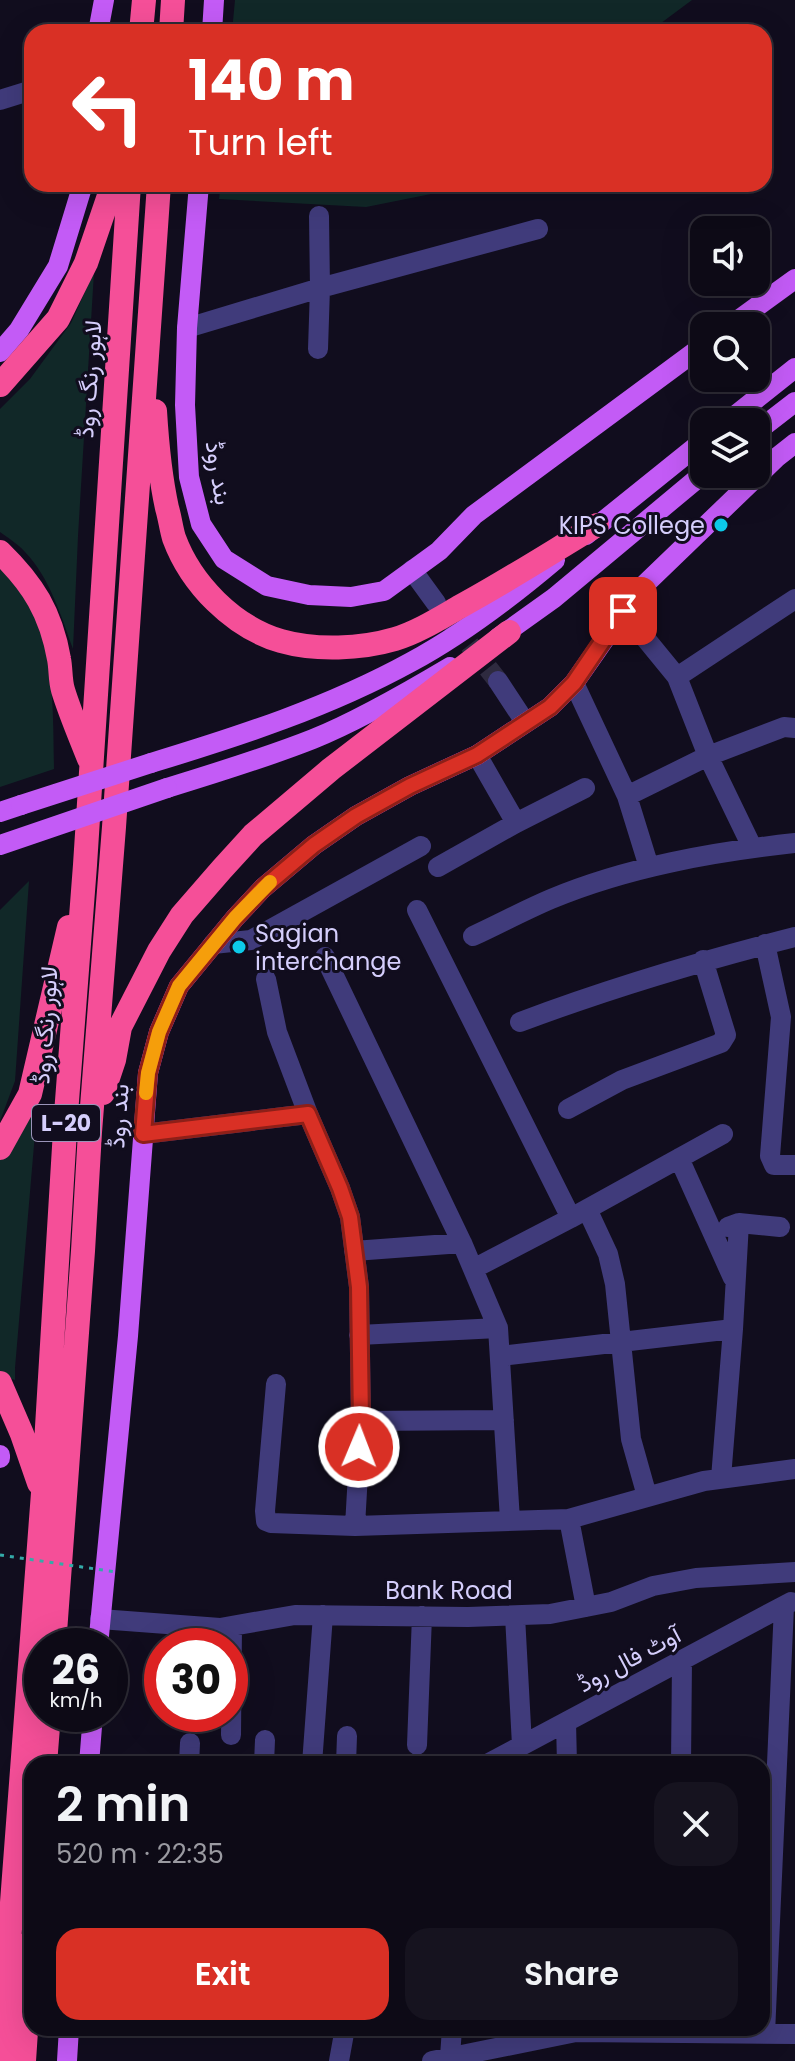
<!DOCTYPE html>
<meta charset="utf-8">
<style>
body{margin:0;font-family:Poppins,Vazirmatn,sans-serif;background:#16131f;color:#f1f3f6;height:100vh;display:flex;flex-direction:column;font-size:30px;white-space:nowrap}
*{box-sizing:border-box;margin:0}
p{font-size:26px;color:#9a9aa1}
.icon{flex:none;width:44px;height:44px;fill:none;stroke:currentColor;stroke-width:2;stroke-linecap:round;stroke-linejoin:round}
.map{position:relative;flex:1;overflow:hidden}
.panel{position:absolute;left:24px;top:1756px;width:746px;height:280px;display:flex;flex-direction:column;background:#0d0a16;border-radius:24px;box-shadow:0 8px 32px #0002,0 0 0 2px #2d2b35}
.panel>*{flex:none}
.banner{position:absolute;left:24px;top:24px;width:748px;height:168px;border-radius:24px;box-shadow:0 8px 32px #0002,0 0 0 2px #2d2b35;background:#d93025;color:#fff;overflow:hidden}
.buttons{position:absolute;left:690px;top:216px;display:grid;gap:16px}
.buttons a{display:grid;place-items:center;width:80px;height:80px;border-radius:16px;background:#0d0a16;box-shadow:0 8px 32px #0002,0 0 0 2px #2d2b35;font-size:40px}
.speed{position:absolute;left:24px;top:1628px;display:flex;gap:16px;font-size:40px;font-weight:700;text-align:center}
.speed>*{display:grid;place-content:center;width:104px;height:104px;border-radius:50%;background:#0d0a16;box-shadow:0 8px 32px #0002,0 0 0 2px #2d2b35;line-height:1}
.speed small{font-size:20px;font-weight:400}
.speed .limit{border:12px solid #d22;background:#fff;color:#111}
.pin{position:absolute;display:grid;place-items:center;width:68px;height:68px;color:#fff;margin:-34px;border-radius:16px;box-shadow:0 4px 12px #0006}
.me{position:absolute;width:88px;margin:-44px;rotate:1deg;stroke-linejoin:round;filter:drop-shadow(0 0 6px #0008)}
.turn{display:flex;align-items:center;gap:28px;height:168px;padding:0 32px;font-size:36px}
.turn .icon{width:104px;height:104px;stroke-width:2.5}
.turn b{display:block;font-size:56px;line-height:68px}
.round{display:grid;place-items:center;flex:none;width:84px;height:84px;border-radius:24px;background:#16131f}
.overview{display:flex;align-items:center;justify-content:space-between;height:136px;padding:0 32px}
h1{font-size:48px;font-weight:600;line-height:60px}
.cta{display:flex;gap:16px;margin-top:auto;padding:16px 32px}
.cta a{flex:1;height:92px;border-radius:24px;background:#d93025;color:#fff;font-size:32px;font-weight:600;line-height:92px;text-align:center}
.cta a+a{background:#16131f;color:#f1f3f6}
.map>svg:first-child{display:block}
</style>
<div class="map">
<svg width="795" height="2061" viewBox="0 0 795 2061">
<rect width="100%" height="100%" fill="#110d1e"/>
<!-- green -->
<path fill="#112828" d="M235,0H692L649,32H232Z
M221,184H481L366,207L219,199Z
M94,272L78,536L73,649C61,616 50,578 25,552C18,544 8,538 0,532V409L30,379L71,323Z
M0,564C7,571 17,578 22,586C55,641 53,707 54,769L0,787Z
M29,881L15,1081L0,1121V910Z
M37,1110L15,1368V1380L0,1375V1148L12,1128Z"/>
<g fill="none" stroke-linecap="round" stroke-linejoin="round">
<!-- minor-tunnel -->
<path stroke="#2e2a3f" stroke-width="20" stroke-dasharray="20 10" stroke-linecap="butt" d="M451,621L498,681"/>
<!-- minor -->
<path stroke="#403b7b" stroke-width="20" d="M0,100L32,90
M187,328L320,288L538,229
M318,349L320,288L319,216
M412,570L436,603
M623,611L677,677L708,756L752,847
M677,677L795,599
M498,681L525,722
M574,683L627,796L649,867
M477,755L516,823
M627,796L708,756L784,727L795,728
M438,867L516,823L585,788
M417,910L571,1218
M473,936C499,924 525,910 551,899C628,867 713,852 795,843
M213,944L251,940L421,846
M765,944L781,1017L770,1156L774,1165H795
M325,957L462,1243L498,1328L510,1520
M266,979L277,1032L308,1114L340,1188L350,1217L359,1287L361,1421L355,1526
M520,1022C610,988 701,961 795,937
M568,1109L622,1080L721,1043L726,1035L703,960
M143,1134L308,1114
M679,1158L733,1278
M587,1209L608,1254L615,1284L631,1439L647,1496
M728,1227L739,1223L780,1227
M354,1251L462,1243
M473,1269L571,1218L723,1134
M359,1335L498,1328
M500,1356L733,1329
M276,1384L265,1511L266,1521L271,1523L355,1526L569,1519L704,1481L795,1469
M361,1421L504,1420
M721,1478L733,1329L739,1223
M569,1519L586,1607
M515,1616L522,1745
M100,1619L220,1628L295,1615L468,1617L550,1614L611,1602L653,1586L696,1578L795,1572
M566,1722L567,1764
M231,1735L232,1626
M417,1745L422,1616
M189,1764L190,1743
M264,1764L265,1740
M312,1764L323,1615
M346,1764L347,1736
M487,1764L791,1602
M681,1764L682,1660
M765,2034L784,1606
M450,2057L452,2028
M339,2061L345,2028
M432,2061L576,2032L795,2034"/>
<!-- major -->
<path stroke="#c35bf6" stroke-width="20" d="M98,32L104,0
M212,32L214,0
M199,184L187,328L185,405L189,477L201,524L224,559L267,586L309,595L351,597L384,591L439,551L474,515L704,345
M730,326L795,279
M0,352L19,330L58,266L83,184
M727,422L795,368
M756,432L795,402
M586,535L704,440
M498,638L554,598L704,473
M151,763C240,736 329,707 411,662C463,634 510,598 555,560
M167,788C216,773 265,758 313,739C358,721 408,692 450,667
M0,812L21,805
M0,1455V1458
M98,1646L128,1336L148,1073L159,1032L179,986L235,918L263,888L314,845L356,816L410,786L477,755L550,707L574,683L639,590L776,458L795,443
M89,1764L93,1714
M67,2061L69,2028"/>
<!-- highway -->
<path stroke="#f54f98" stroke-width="24" d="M141,32L144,0
M171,32L173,0
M0,385L58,319L86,263L113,184
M155,411C157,444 160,476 167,508C170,518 171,528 174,538C191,584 233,627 281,641C316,651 361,649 395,639C418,632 440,618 461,606C507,581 552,552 597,525
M0,552C33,584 51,613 59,659C61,669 60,680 63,690C70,713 80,736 89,759
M103,1093L114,1060L120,1027L159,951L182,915L222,869L253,835L331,769L509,632
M0,1148L30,1094L69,927
M0,1383L22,1434L39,1483
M54,1646L83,1251L90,1132L114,827L159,184
M45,1764L49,1714
M0,2061L43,1493L66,1114L85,865L129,184
M24,2061L32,1940"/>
<!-- path-bridge -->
<path stroke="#34aaa8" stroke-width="3" stroke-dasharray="4 6" stroke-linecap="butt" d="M0,1555L116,1572"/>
<!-- major-bridge -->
<path stroke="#c35bf6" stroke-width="20" d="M21,805L151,763
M0,845L167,788"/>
</g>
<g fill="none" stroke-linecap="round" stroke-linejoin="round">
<defs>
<path id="route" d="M359,1447L361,1421L359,1287L350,1217L340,1188L308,1114L143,1134L148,1073L159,1032L179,986L235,918L263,888L314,845L356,816L410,786L477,755L550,707L574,683L623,611"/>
</defs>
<!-- route casing -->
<use href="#route" stroke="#8d1f18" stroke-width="20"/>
<!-- route -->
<use href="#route" stroke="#d93025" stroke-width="14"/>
<!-- slow -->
<path stroke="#f59e0b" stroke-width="14" d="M146,1093L148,1073L159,1032L179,986L235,918L270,882"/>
</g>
<!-- markers -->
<g fill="#0dcae9" stroke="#110d1e" stroke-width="3">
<circle cx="721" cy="525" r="8"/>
<circle cx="239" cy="947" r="8"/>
</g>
<g text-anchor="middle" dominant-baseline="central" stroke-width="6" stroke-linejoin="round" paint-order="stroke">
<!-- shield labels -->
<rect fill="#110d1e" stroke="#9a94b9" stroke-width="2" x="32" y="1105" width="68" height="36" rx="6"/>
<g font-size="22" font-weight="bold" fill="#d5cefc">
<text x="66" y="1123">L-20</text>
</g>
<!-- street labels -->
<g font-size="24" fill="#d5cefc" stroke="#110d1e">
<text transform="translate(89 379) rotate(-86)">لاہور رنگ روڈ</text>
<text transform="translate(219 473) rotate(81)">بند روڈ</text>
<text transform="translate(45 1025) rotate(-86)">لاہور رنگ روڈ</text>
<text transform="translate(118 1116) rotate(-86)">بند روڈ</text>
<text x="449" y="1590">Bank Road</text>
<text transform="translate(629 1659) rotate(-28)">آوٹ فال روڈ</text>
</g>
<!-- poi labels -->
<g font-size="24" fill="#d5cefc" stroke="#110d1e" text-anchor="end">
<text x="705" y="525">KIPS College</text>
<text x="255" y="933" text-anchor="start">Sagian<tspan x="255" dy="28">interchange</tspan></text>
</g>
</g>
</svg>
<div class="buttons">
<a><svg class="icon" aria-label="sound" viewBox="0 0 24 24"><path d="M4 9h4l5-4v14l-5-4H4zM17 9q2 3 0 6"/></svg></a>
<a><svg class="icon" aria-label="search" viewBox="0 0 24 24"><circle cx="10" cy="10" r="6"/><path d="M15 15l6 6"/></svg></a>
<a><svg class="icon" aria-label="layers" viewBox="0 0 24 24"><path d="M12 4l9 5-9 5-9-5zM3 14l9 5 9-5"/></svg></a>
</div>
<div class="speed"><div>26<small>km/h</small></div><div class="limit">30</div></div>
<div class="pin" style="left:623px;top:611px;background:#d93025"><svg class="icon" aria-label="arrive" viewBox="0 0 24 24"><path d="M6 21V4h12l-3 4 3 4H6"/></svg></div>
<svg class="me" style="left:359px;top:1447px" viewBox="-20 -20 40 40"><circle r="17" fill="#d93025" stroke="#fff" stroke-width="3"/><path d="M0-11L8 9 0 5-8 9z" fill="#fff"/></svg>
<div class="banner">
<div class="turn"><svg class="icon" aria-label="left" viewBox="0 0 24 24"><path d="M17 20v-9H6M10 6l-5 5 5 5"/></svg><div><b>140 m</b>Turn left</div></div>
</div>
<section class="panel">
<div class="overview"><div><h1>2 min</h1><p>520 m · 22:35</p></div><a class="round"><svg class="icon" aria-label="close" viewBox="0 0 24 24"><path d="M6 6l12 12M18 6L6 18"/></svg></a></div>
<div class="cta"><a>Exit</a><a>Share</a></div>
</section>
</div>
